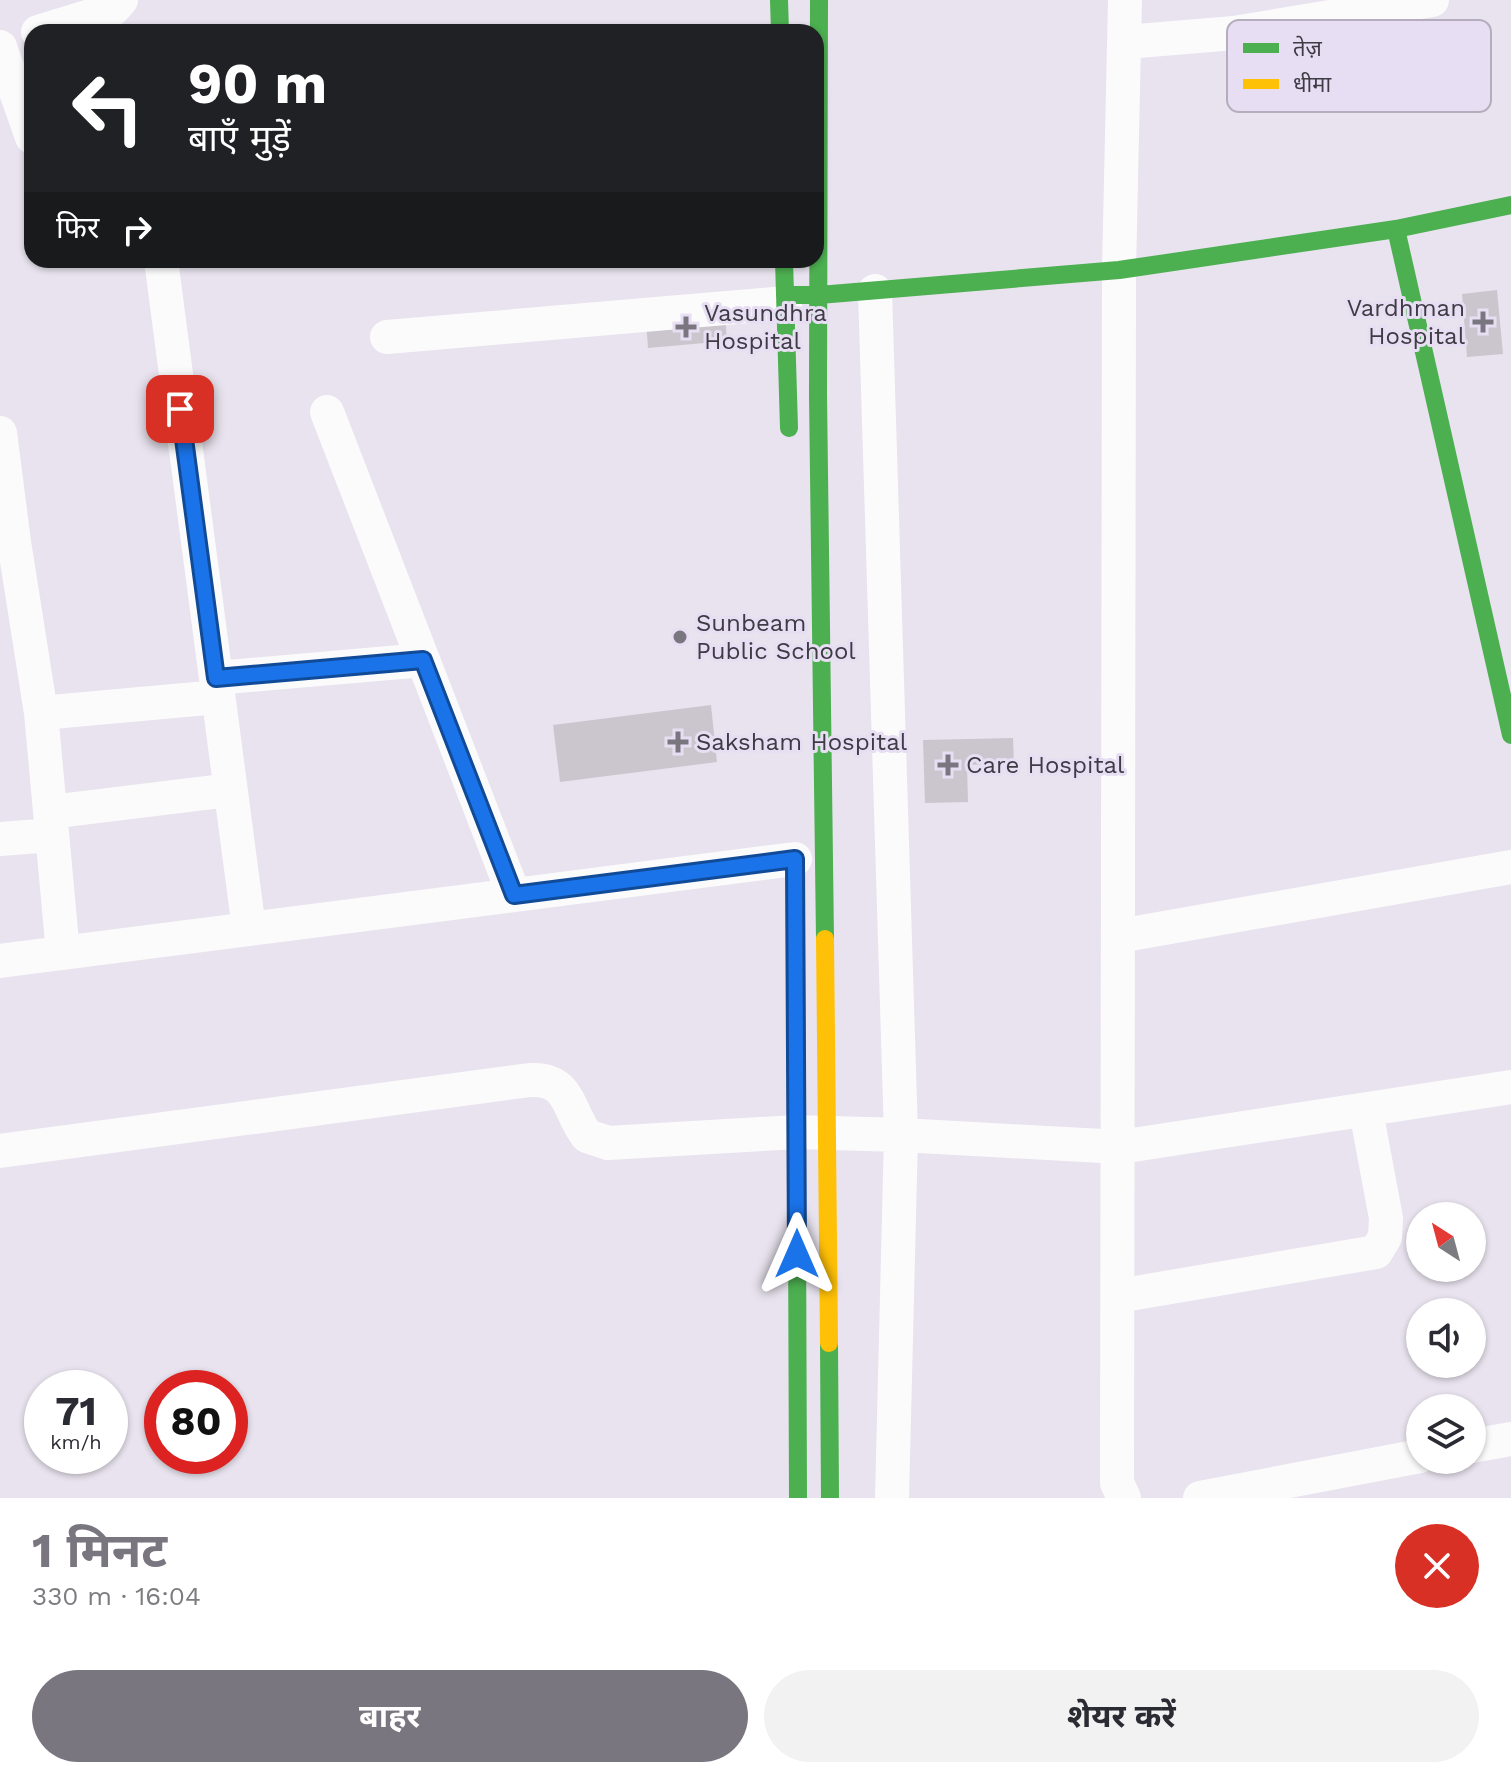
<!DOCTYPE html>
<html lang="hi">
<meta charset="utf-8">
<style>
body{margin:0;font-family:"Work Sans","Noto Sans Devanagari",sans-serif;background:#f2f2f3;color:#2b2b33;height:100vh;display:flex;flex-direction:column;font-size:30px;white-space:nowrap}
*{box-sizing:border-box;margin:0}
p{font-size:26px;color:#7c7c81}
.icon{flex:none;width:44px;height:44px;fill:none;stroke:currentColor;stroke-width:2;stroke-linecap:round;stroke-linejoin:round}
.map{position:relative;height:1498px;overflow:hidden}
.side{display:flex;flex-direction:column;background:#fff;flex:1}
.side>*{flex:none}
.banner{position:absolute;left:24px;top:24px;width:800px;height:244px;border-radius:24px;box-shadow:0 2px 6px #0004;background:#202124;color:#fff;overflow:hidden}
.needle{width:52px;rotate:324deg}
.buttons{position:absolute;left:1406px;top:1202px;display:grid;gap:16px}
.buttons a{display:grid;place-items:center;width:80px;height:80px;border-radius:50%;background:#fff;box-shadow:0 2px 6px #0004;font-size:40px}
.speed{position:absolute;left:24px;top:1370px;display:flex;gap:16px;font-size:40px;font-weight:700;text-align:center}
.speed>*{display:grid;place-content:center;width:104px;height:104px;border-radius:50%;background:#fff;box-shadow:0 2px 6px #0004;line-height:1}
.speed small{font-size:20px;font-weight:400}
.speed .limit{border:12px solid #d22;background:#fff;color:#111}
.pin{position:absolute;display:grid;place-items:center;width:68px;height:68px;color:#fff;margin:-34px;border-radius:16px;box-shadow:0 4px 12px #0006}
.me{position:absolute;width:88px;margin:-44px;rotate:0deg;stroke-linejoin:round;filter:drop-shadow(0 0 6px #0008)}
.turn{display:flex;align-items:center;gap:28px;height:168px;padding:0 32px;font-size:36px}
.turn .icon{width:104px;height:104px;stroke-width:2.5}
.turn b{display:block;font-size:56px;line-height:68px}
.then{display:flex;align-items:center;height:76px;padding:0 32px;background:#0003;gap:16px;font-size:30px}
.round{display:grid;place-items:center;flex:none;width:84px;height:84px;border-radius:42px;background:#f2f2f3}
.summary{display:flex;align-items:center;justify-content:space-between;height:136px;padding:0 32px}
h1{font-size:48px;font-weight:700;line-height:60px;color:#7a7680}
.primary-button{display:flex;gap:16px;margin-top:auto;padding:16px 32px}
.primary-button a{flex:1;height:92px;border-radius:48px;background:#7a7680;color:#fff;font-size:32px;font-weight:700;line-height:92px;text-align:center}
.primary-button a+a{background:#f2f2f3;color:#2b2b33}
.map>svg:first-child{display:block}
</style>
<div class="map">
<svg width="1511" height="1498" viewBox="0 0 1511 1498">
<rect width="100%" height="100%" fill="#e8e3ee"/>
<!-- building -->
<path fill="#cbc6ce" d="M1497,290L1503,354L1467,357L1462,294Z
M725,313L727,341L648,348L646,320Z
M711,705L717,762L560,782L553,725Z
M1013,738L1014,764L967,765L968,802L925,803L923,740Z"/>
<g fill="none" stroke-linecap="round" stroke-linejoin="round">
<!-- street -->
<path stroke="#fcfbfc" stroke-width="34" d="M38,32L113,9L121,0
M1126,42L1234,33L1432,0
M0,47L32,137
M161,260L249,929
M875,291L901,1135L892,1498
M387,337L785,303
M327,412L514,895
M0,433L14,542L41,713L218,697
M216,678L423,660
M41,713L63,953
M50,812L230,790
M0,839L52,835
M1119,936L1511,867
M0,961L795,859
M0,1151L530,1080C571,1078 567,1110 587,1136L608,1143L796,1132L901,1135L1120,1147L1511,1087
M1118,1296L1376,1252L1385,1237L1386,1218L1366,1111
M1472,1446L1511,1439
M1124,1498L1117,1483L1119,270L1125,0
M1200,1498L1420,1456"/>
<!-- fast -->
<path stroke="#4caf50" stroke-width="18" d="M779,0L780,32
M819,0L818,395L825,939
M1511,205L1396,229L1511,735
M784,260L789,428
M785,295H819L1119,270L1396,229
M796,952L798,1498
M829,1343L830,1498"/>
<!-- slow -->
<path stroke="#ffc107" stroke-width="18" d="M825,939L829,1343"/>
</g>
<g fill="none" stroke-linecap="round" stroke-linejoin="round">
<defs>
<path id="route" d="M180,409L216,678L423,660L514,895L795,859L797,1254"/>
</defs>
<!-- route casing -->
<use href="#route" stroke="#114b97" stroke-width="20"/>
<!-- route -->
<use href="#route" stroke="#1a73e8" stroke-width="14"/>
</g>
<!-- markers -->
<g fill="#7a7680" stroke="#e7def3" stroke-width="3">
<path d="M1479 310h8v8h8v8h-8v8h-8v-8h-8v-8h8z"/>
<path d="M682 315h8v8h8v8h-8v8h-8v-8h-8v-8h8z"/>
<circle cx="680" cy="637" r="8"/>
<path d="M674 730h8v8h8v8h-8v8h-8v-8h-8v-8h8z"/>
<path d="M944 753h8v8h8v8h-8v8h-8v-8h-8v-8h8z"/>
</g>
<g text-anchor="middle" dominant-baseline="central" stroke-width="6" stroke-linejoin="round" paint-order="stroke">
<!-- poi labels -->
<g font-size="24" fill="#3f3b44" stroke="#e7def3" text-anchor="start">
<text x="1465" y="308" text-anchor="end">Vardhman<tspan x="1465" dy="28">Hospital</tspan></text>
<text x="704" y="313">Vasundhra<tspan x="704" dy="28">Hospital</tspan></text>
<text x="696" y="623">Sunbeam<tspan x="696" dy="28">Public School</tspan></text>
<text x="696" y="742">Saksham Hospital</text>
<text x="966" y="765">Care Hospital</text>
</g>
</g>
<!-- legend -->
<rect x="1227" y="20" width="264" height="92" rx="12" fill="#e7def3" stroke="#b5adbe" stroke-width="2"/>
<rect x="1243" y="43" width="36" height="10" fill="#4caf50"/>
<rect x="1243" y="79" width="36" height="10" fill="#ffc107"/>
<g font-size="22" fill="#3f3b44">
<text x="1293" y="56">तेज़</text>
<text x="1293" y="92">धीमा</text>
</g>
</svg>
<div class="buttons">
<a><svg class="needle" viewBox="-14 -14 28 28"><path d="M0-13l5 13h-10z" fill="#e53935"/><path d="M0 13l5-13h-10z" fill="#7c7c81"/></svg></a>
<a><svg class="icon" aria-label="sound" viewBox="0 0 24 24"><path d="M4 9h4l5-4v14l-5-4H4zM17 9q2 3 0 6"/></svg></a>
<a><svg class="icon" aria-label="layers" viewBox="0 0 24 24"><path d="M12 4l9 5-9 5-9-5zM3 14l9 5 9-5"/></svg></a>
</div>
<div class="speed"><div>71<small>km/h</small></div><div class="limit">80</div></div>
<div class="pin" style="left:180px;top:409px;background:#d93025"><svg class="icon" aria-label="arrive" viewBox="0 0 24 24"><path d="M6 21V4h12l-3 4 3 4H6"/></svg></div>
<svg class="me" style="left:797px;top:1254px" viewBox="-20 -20 40 40"><path d="M0-17L14 15 0 8-14 15z" fill="#1a73e8" stroke="#fff" stroke-width="4"/></svg>
<div class="banner">
<div class="turn"><svg class="icon" aria-label="left" viewBox="0 0 24 24"><path d="M17 20v-9H6M10 6l-5 5 5 5"/></svg><div><b>90 m</b>बाएँ मुड़ें</div></div>
<div class="then">फिर<svg class="icon" aria-label="right" viewBox="0 0 24 24"><path d="M7 20v-9h11M14 6l5 5-5 5"/></svg></div>
</div>
</div>
<section class="side">
<div class="summary"><div><h1>1 मिनट</h1><p>330 m · 16:04</p></div><a class="round" style="background:#d93025;color:#fff"><svg class="icon" aria-label="close" viewBox="0 0 24 24"><path d="M6 6l12 12M18 6L6 18"/></svg></a></div>
<div class="primary-button"><a>बाहर</a><a>शेयर करें</a></div>
</section>
